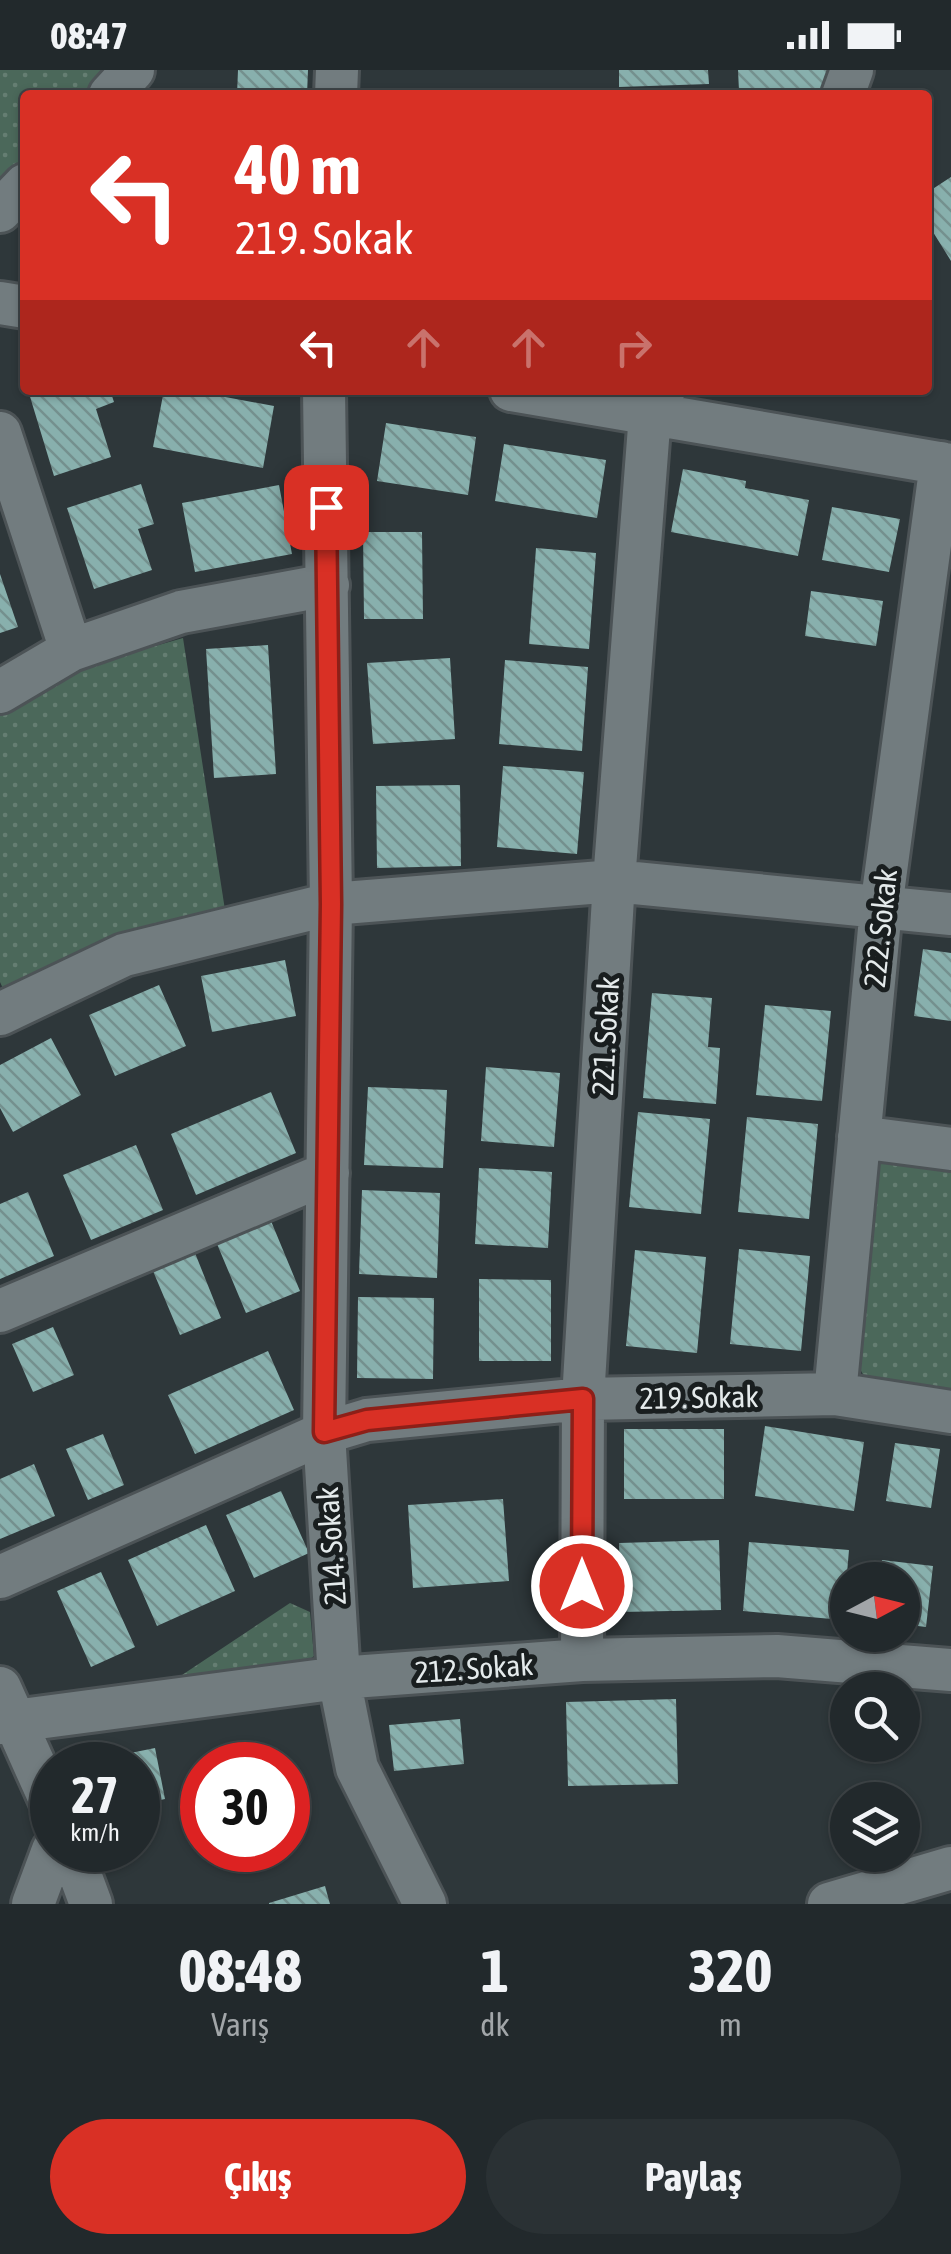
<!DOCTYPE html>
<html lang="tr">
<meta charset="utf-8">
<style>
body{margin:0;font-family:"Asap Condensed",sans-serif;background:#2a3134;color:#f1f3f6;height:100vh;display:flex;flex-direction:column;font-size:38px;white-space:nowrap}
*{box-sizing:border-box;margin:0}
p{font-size:32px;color:#a2a6a9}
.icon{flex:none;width:55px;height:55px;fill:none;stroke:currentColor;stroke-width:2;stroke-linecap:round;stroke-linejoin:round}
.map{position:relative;height:1834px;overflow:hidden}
.drawer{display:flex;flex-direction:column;background:#22292c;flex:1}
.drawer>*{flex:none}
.banner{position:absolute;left:20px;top:20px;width:912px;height:305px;border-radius:10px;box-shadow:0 2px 8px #0004,0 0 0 2px #3f4548;background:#d93025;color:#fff;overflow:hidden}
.needle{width:65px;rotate:83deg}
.buttons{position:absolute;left:830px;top:1492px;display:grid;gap:20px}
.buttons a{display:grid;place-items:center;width:90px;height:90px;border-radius:50%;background:#22292c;box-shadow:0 2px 8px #0004,0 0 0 2px #3f4548;font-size:50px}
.speed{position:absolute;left:30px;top:1672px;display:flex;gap:20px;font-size:50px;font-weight:700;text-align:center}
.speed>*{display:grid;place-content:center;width:130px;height:130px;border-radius:50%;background:#22292c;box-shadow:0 2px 8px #0004,0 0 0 2px #3f4548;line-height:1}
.speed small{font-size:25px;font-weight:400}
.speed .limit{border:15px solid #d22;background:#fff;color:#111}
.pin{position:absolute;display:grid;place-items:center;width:85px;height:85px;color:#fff;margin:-42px;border-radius:20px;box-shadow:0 5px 15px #0006}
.me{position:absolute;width:110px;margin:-55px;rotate:0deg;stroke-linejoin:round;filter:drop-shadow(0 0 8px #0008)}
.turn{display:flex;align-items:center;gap:35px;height:210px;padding:0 50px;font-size:45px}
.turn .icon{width:130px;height:130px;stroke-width:2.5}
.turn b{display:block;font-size:70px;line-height:85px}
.lanes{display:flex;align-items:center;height:95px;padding:0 50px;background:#0003;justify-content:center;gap:50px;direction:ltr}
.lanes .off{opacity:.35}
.eta{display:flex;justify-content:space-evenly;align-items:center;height:170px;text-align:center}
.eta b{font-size:60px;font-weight:700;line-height:70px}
.primary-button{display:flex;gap:20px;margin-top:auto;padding:20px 50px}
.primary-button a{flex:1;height:115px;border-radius:60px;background:#d93025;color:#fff;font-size:40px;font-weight:700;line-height:115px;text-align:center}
.primary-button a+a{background:#2a3134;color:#f1f3f6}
.status{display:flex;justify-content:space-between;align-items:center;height:70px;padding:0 50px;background:#22292c;direction:ltr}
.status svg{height:28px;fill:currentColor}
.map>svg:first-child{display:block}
</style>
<div class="status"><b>08:47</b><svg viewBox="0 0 49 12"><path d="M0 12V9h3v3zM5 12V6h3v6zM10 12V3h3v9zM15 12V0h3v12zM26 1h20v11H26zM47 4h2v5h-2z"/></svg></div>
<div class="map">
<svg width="951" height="1834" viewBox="0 0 951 1834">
<defs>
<pattern id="grass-dots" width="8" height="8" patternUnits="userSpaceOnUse" patternTransform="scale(2.5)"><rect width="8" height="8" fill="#4b685a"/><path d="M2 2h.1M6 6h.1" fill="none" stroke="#657e72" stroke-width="1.8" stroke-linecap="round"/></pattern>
<pattern id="building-back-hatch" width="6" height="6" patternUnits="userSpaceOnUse" patternTransform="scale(2.5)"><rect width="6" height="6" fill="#88b0ad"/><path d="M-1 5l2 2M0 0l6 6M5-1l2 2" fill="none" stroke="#74908e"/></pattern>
</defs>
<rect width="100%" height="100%" fill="#2e373a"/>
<!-- grass -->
<path fill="url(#grass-dots)" d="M0,0H109L86,25H25V92L0,117Z
M183,568L225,840L7,927L0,912V645L64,602Z
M873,1085L951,1097V1328L867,1312L852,1284Z
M290,1533L310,1542L314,1586L304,1594L167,1615Z"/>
<!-- building -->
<path fill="url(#building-back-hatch)" d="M238,0H308L307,25H237Z
M619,0H708L709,14L619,17Z
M738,0H830L831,18L739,21Z
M951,107V191L928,154V122Z
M28,320H110L114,332L96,339L111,387L54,406Z
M164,320H188L274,336L263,398L153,377Z
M386,353L476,367L468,425L377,411Z
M504,374L606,390L597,448L495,431Z
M683,399L746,411L745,418L809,430L798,486L671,462Z
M141,414L154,454L138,459L152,500L94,519L67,438Z
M279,415L292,484L195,502L182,433Z
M832,437L900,449L889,502L822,490Z
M363,462H422L423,549H364Z
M536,478L596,483L589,579L529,574Z
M0,504L18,557L0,563Z
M811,521L883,531L876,576L805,566Z
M268,575L276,704L214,708L206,579Z
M450,588L455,669L373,674L367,593Z
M505,590L588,597L582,681L499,674Z
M503,696L584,702L577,784L497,777Z
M460,715L461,796L377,798L376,716Z
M923,879L951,883V951L914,946Z
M285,890L296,946L212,962L201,906Z
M159,915L186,976L115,1006L89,945Z
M652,923L712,928L708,977L720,978L716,1034L643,1028Z
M765,935L831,941L822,1031L756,1025Z
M51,968L81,1025L13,1062L0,1038V995Z
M486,997L560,1003L554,1077L481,1071Z
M368,1017L447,1020L443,1098L364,1095Z
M271,1022L296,1083L196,1125L171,1064Z
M638,1042L710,1049L701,1144L629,1137Z
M747,1047L818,1054L809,1149L738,1142Z
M136,1075L163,1140L91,1170L63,1105Z
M479,1098L552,1102L548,1178L475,1174Z
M362,1120L440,1123L437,1208L359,1204Z
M28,1122L54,1186L0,1209V1134Z
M271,1151L300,1221L246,1243L217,1174Z
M739,1179L810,1186L801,1281L730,1274Z
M635,1180L706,1187L697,1283L626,1276Z
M195,1183L221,1248L180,1265L153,1201Z
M479,1209L551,1210V1291H479Z
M358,1227L434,1228L433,1309L357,1308Z
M53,1257L74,1305L33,1322L12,1274Z
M268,1281L294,1340L195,1384L168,1325Z
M765,1356L864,1372L854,1441L755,1426Z
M624,1359H724V1429H624Z
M103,1364L124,1415L88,1430L66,1379Z
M895,1373L940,1379L931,1438L886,1431Z
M34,1394L55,1446L0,1469V1409Z
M281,1421L309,1483L254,1508L226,1445Z
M503,1429L509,1511L413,1518L408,1435Z
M206,1455L235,1521L157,1556L128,1490Z
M719,1470L721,1540L621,1542L619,1473Z
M749,1472L849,1480L843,1550L743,1541Z
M882,1490L933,1496L926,1557L902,1554V1510H879Z
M101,1502L135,1577L91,1597L57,1521Z
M676,1629L678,1714L568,1716L566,1632Z
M460,1649L464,1694L394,1701L389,1655Z
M155,1678L165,1729L138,1735V1695H91V1691Z
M325,1816L330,1834H269V1833Z"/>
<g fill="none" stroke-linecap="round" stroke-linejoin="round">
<defs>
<path id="minor" d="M110,25L133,0
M336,25L337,0
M843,25L852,0
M0,141L25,115
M0,233L25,237
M324,320L331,834L324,1363L339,1608L357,1698L425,1834
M511,320L951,395
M0,363L71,580
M0,622L71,580L181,542L328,515
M0,944L124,885L331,834L614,811L951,844
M859,1067L951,1079
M0,1241L328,1103
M835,1324L881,838L941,393
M0,1507L324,1363L367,1350L583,1329L835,1324L951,1342
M582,1590L583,1329L614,811L650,344L664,320
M0,1618L52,1734
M0,1653L339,1608L582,1590L777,1586L951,1600
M71,1780L91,1834
M33,1834L53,1780
M829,1834L951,1798"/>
</defs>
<!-- minor casing -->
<use href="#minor" stroke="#4c5356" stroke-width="48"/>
<!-- minor -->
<use href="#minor" stroke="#727c7f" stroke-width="42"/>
</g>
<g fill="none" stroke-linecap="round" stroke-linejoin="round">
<defs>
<path id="route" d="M326,437L331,834L324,1362L367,1350L583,1329L582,1516"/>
</defs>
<!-- route casing -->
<use href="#route" stroke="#8d1f18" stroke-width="25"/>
<!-- route -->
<use href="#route" stroke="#d93025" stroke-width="18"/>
</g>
<g text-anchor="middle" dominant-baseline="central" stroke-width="10" stroke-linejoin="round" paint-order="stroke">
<!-- street labels -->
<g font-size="30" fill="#e4eaeb" stroke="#191e1f">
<text transform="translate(880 858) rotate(-84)">222. Sokak</text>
<text transform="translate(605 966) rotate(-87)">221. Sokak</text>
<text transform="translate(699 1327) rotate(-1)">219. Sokak</text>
<text transform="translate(331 1476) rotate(-94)">214. Sokak</text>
<text transform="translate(474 1598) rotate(-4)">212. Sokak</text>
</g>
</g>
</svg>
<div class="buttons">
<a><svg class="needle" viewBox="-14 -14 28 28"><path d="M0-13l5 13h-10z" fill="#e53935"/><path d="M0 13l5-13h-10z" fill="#a2a6a9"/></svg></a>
<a><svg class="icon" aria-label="search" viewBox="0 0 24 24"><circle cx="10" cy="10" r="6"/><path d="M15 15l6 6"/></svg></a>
<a><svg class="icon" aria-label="layers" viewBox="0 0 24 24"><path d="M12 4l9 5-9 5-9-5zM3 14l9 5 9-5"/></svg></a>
</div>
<div class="speed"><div>27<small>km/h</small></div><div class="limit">30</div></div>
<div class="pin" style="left:326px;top:437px;background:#d93025"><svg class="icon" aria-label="arrive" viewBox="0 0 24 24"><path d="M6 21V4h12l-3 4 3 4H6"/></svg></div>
<svg class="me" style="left:582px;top:1516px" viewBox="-20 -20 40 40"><circle r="17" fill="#d93025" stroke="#fff" stroke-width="3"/><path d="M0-11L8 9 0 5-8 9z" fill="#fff"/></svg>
<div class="banner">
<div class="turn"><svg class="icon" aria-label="left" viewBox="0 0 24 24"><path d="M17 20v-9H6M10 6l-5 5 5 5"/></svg><div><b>40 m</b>219. Sokak</div></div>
<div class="lanes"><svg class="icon" aria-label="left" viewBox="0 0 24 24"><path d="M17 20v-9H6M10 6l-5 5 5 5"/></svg><svg class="icon off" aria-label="ahead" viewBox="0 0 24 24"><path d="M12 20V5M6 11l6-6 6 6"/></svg><svg class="icon off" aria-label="ahead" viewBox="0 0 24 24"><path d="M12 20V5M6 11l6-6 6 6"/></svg><svg class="icon off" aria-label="right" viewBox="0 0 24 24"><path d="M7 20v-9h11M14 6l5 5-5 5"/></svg></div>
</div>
</div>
<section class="drawer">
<div class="eta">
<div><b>08:48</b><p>Varış</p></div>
<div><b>1</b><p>dk</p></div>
<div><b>320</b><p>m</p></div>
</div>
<div class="primary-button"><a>Çıkış</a><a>Paylaş</a></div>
</section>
